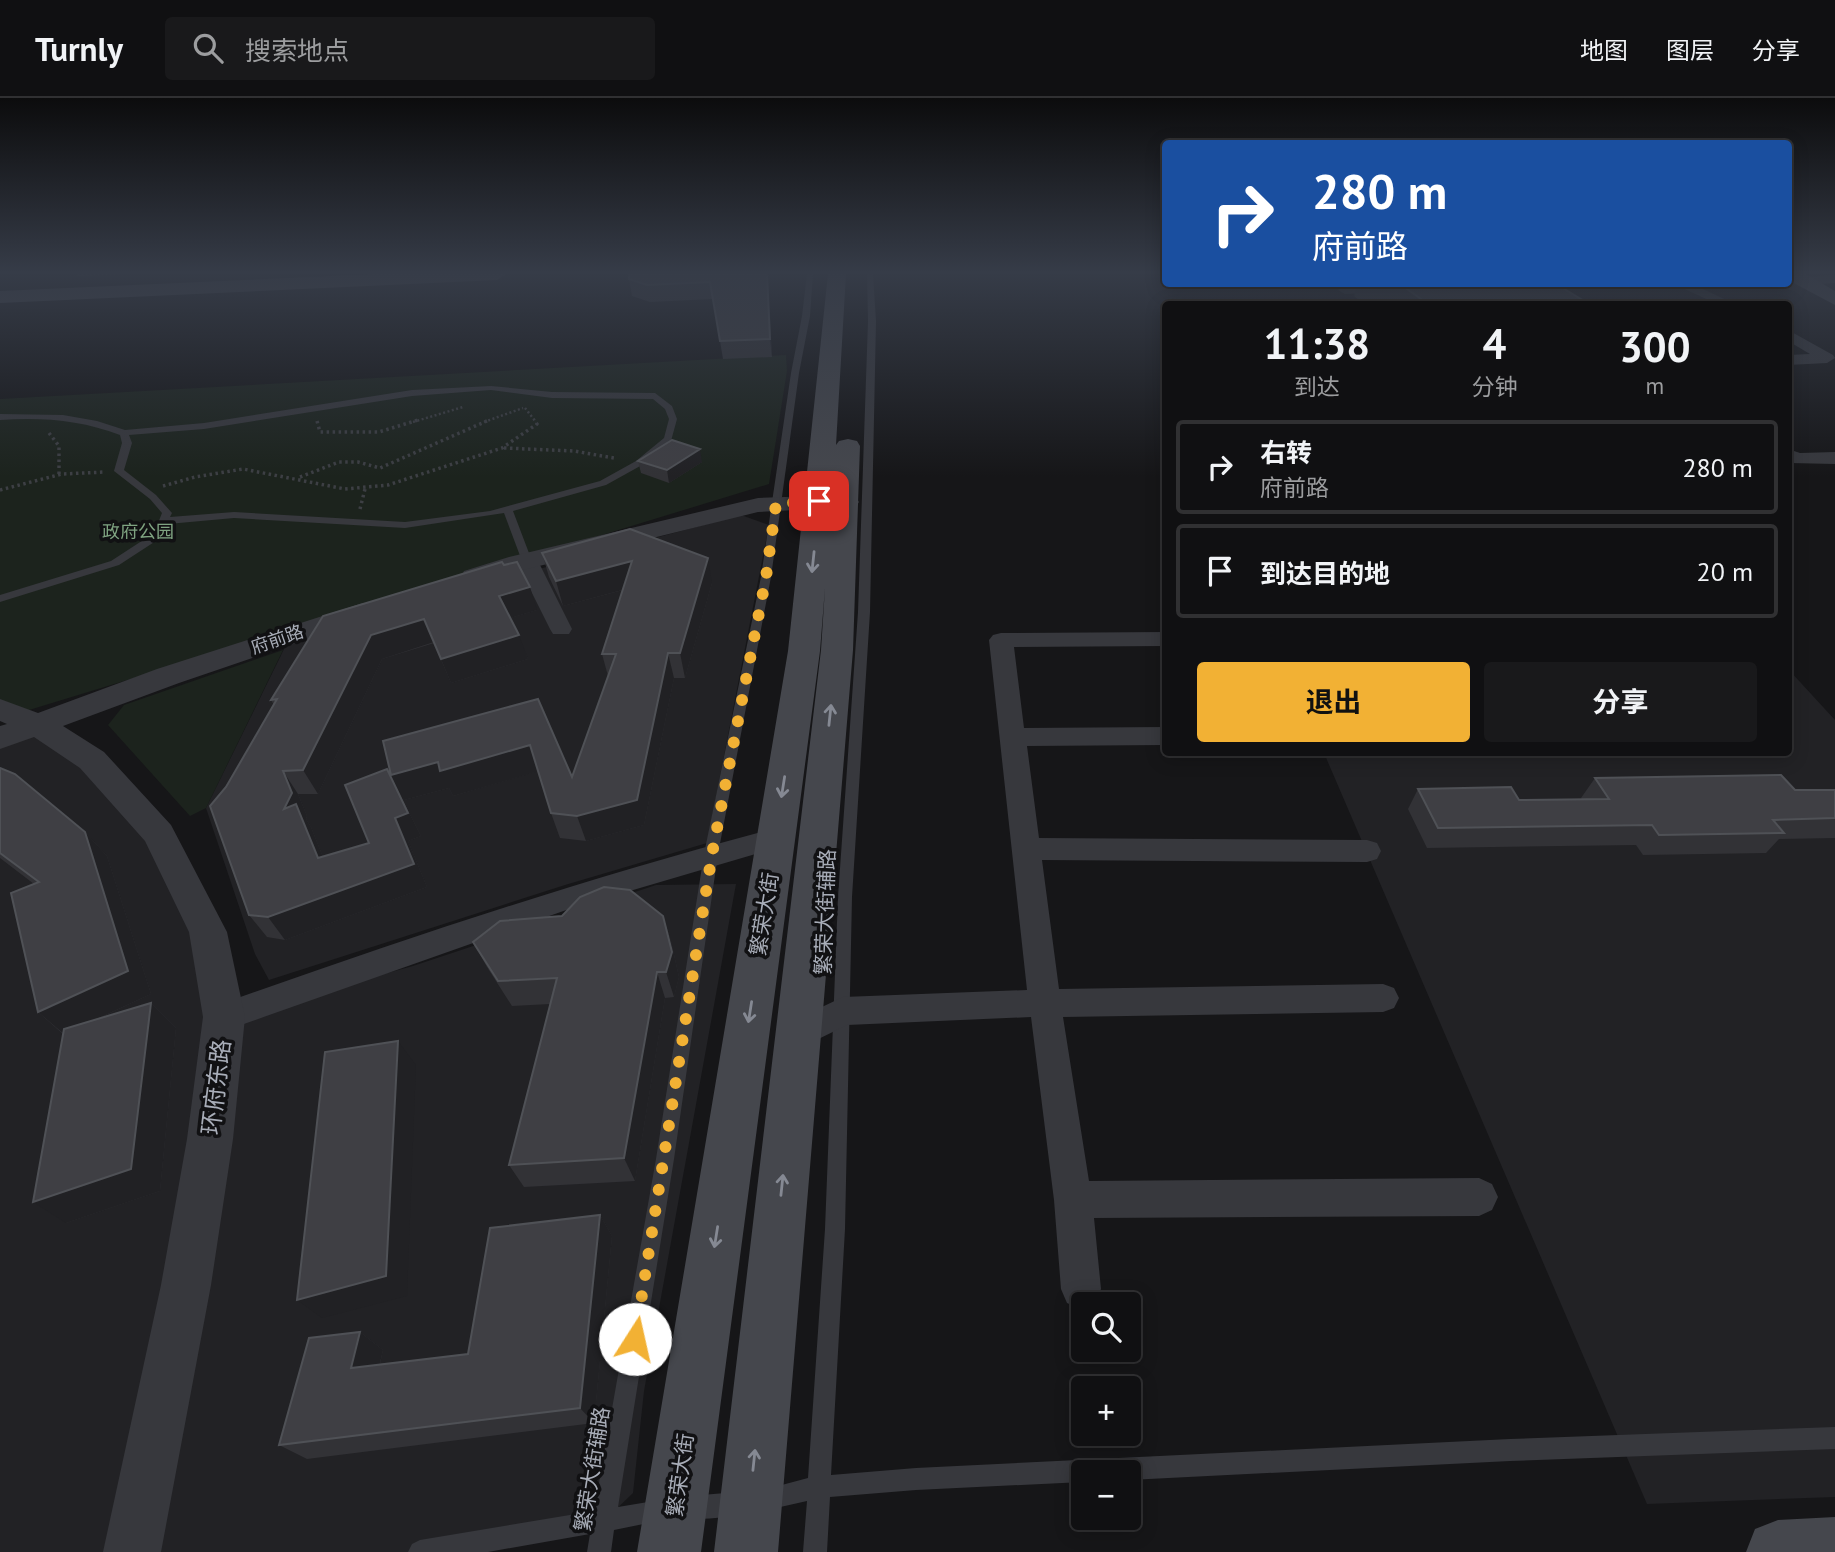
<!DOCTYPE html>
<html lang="zh">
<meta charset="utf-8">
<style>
body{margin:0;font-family:"PT Sans","Noto Sans SC",sans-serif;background:#19191b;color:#f1f3f6;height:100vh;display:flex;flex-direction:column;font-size:26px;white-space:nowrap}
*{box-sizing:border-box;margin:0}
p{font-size:23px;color:#9c9d9f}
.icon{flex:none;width:38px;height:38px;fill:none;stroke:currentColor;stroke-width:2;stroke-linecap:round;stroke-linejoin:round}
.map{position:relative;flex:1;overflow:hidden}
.side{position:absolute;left:1162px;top:203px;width:630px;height:455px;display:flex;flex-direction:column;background:#101012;border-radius:7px;box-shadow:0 4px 18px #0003,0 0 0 2px #303032}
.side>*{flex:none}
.banner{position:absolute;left:1162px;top:42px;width:630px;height:147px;border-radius:7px;box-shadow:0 4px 18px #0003,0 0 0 2px #303032;background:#1a4fa0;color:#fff;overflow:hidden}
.buttons{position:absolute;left:1071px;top:1194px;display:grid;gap:14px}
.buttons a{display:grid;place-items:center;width:70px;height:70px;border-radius:7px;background:#101012;box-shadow:0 4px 18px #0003,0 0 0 2px #303032;font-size:35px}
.pin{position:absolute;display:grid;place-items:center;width:60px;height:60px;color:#fff;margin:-30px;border-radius:14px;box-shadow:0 4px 10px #0006}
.me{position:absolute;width:77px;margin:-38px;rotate:10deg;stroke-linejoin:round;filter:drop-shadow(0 0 5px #0008)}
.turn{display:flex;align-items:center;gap:24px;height:147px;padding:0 35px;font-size:32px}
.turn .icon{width:91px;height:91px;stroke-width:2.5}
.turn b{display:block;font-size:49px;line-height:60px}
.eta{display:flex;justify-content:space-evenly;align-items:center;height:119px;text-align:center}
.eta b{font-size:42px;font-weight:700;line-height:49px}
.cta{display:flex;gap:14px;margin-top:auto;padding:14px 35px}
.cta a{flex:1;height:80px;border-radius:7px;background:#f2b134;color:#111;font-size:28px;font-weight:700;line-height:80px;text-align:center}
.cta a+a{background:#19191b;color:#f1f3f6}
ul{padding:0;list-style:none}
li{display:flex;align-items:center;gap:21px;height:94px;margin:0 14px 10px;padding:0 21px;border:4px solid #303032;border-radius:7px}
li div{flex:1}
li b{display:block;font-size:26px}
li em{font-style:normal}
header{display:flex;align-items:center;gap:42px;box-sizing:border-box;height:98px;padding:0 35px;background:#101012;border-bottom:2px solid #303032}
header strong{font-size:33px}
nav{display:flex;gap:38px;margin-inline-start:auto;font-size:24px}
.search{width:490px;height:63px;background:#19191b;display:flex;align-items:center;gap:18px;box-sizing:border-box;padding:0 24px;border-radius:7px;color:#9c9d9f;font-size:26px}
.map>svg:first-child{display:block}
</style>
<header>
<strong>Turnly</strong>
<div class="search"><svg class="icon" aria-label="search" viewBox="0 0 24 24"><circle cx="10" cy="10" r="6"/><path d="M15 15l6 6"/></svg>搜索地点</div>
<nav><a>地图</a><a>图层</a><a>分享</a></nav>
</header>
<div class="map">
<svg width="1835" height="1454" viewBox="0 0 1835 1454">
<rect width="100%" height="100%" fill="#161618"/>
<!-- built -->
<path fill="#222225" d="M741,417L769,427L707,745L565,787L269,882L255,856L206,710L286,547L509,479Z
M1789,572L1835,622V1399L1647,1406L1324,655L1788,654Z
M36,626L136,708L176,767L224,919L413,868L656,787L736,786L644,1293L633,1395L605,1422L426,1454H0V640Z"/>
<!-- green -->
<path fill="#1c231d" d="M786,257L787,273L769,386L16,616L0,611V301Z
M283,552L206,710L190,718L108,627L124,607Z"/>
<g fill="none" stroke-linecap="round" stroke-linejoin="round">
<!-- path-far1 -->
<path stroke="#3d3f44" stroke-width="2.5" stroke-dasharray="2 2.5" stroke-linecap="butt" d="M525,310L536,324
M413,324L463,309
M484,324L523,310"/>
<!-- path -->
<path stroke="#3d3f44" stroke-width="3.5" stroke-dasharray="2.5 3.5" stroke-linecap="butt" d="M317,323L320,334H379L418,322
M49,335L59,348V377
M504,350L574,353L614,360
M300,379L339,364H358L380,370L489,322
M163,388L195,379L243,371L345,391L388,387L502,350L537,326L534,322
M0,392L62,376L105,374
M360,411L365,391"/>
<!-- service -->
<path fill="#37383d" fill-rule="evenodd" d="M807,176H813L810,218L799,275L771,479L718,756L674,1061L618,1409L660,1402L668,1405L671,1413L668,1421L614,1432L611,1454H587L590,1436L488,1454H408L412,1446L420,1442L594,1413L656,1061L704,756L761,479L791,275L802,218Z
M867,176H873L876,223L870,514L852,799L845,1131L831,1377L916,1370L1510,1341L1835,1329V1351L1510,1363L1129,1382V1374H1083V1384L916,1392L830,1399L827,1454H803L807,1403L767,1412L759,1409L756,1401L759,1393L808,1380L825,1131L838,799L858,514L868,223Z
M491,288L552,294L655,295L672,308L677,321L671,343L642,367L606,387L513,413L532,463L531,465L527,466L522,463L504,415L405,430L234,420L168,426L162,439L119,467L0,504V497L111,463L154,435L162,415L150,401L114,373L122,345L120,337C81,322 42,319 0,322V316L63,317L97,323L125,332L204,325L412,292ZM491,292L552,300L653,301L665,311L669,321L664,340L636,363L600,383L490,413L405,424L234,414L170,419L172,415L156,397L124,372L132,345L129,337L204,331L412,298Z
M737,1394L745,1397L748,1405L745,1413C729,1420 698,1424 682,1417L679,1409L682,1401L690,1398Z"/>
<!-- minor -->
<path fill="#37383d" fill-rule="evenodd" d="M1835,177V185L1804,187L1797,183L1804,179Z
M1390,186H1469L1462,190L1345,196L1338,192L1345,188Z
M1674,186H1692L1735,206H1717Z
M1788,232L1833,257L1835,260L1827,265L1788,267V257L1810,256L1788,243Z
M1788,351L1800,355L1835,354V366L1790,365Z
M527,457L534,459L538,463L572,531L569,536H553L550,531L516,463L520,459Z
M1166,534V548L1014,549L1024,630L1166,629V647L1027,648L1039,740L1367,742L1377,745L1381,753L1377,761L1367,764L1042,762L1059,891L1383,886L1394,890L1399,900L1394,910L1383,914L1063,919L1089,1083L1479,1080L1492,1086L1498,1099L1492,1112L1479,1118L1094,1120L1101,1191L1095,1205L1083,1206L1081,1211L1067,1205L1061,1191L1054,1102L1031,919L847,927L798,951L786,946L781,936L786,926L843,899L1027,892L989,542L993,537L1001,535Z
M776,730L786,733L790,740L786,747L572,810L224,933L212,929L208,919L212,909C398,843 585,780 776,730Z"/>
<!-- tertiary -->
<path fill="#37383d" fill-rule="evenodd" d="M847,397L856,399L859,404L856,409L758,414L527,471L474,487L464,485L461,479L464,473L509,459L758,400Z
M363,505L373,507L377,513L373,519L179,585L63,628L104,654L171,727L227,834L245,919L233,1041L211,1187L161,1454H103L161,1187L187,1041L203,919L189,834L145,743L80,670L34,639L0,651V628L7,626L0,623V601L38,615L157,571Z"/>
<!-- secondary -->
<path fill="#45474d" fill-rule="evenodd" d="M375,176H506L497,182L0,205V193Z
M828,176H846L836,347L839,343L848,341L857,343L860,348L853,552L778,1454H714L821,552L825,490L820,553L701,1454H637L788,553Z
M1788,176H1806L1835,193V207L1788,182Z
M1835,1419V1454H1746L1755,1431L1778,1422Z"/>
</g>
<!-- wall -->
<path fill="#323236" d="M76,176H133L77,178Z
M767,176L772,259L723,261L713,201L650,204L632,198L629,181Z
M1338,186H1556L1589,206H1364L1354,198L1358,186L1341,187Z
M638,363L702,364L669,385L641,375Z
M542,455L712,485L685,580H674L644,727L586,743L560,740L551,715L538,673L453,698L449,690L404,702L383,643L572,679L608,578L602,556L623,492L563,508L549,479Z
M537,512L510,520L528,561L451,585L434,545L382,561L318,696H298L307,718L306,721L311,729L323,759L369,745L387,671L421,738L408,743L427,789L285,842L267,839L249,817L226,689L274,607L271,602L323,518Z
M0,670L85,734L107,758L151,896L95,922L151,905L176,930L160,1093L66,1125L63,936L38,914L34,786L0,760Z
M1595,680L1795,692H1835V740L1779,741L1766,755L1643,757L1636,747L1427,750L1408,711L1418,691L1519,702L1582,701L1581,700Z
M663,818L671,843L679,879L674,899L665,900L635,1083L524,1089L509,1067L550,906L512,908L487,869L473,844Z
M600,1117L612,1138L594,1325L307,1361L279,1347L360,1234L383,1252L380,1266L468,1256Z"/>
<!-- shaded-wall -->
<path fill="#212124" d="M767,176L769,193L772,259L770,241Z
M700,351L702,364L669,385L667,372Z
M708,460L712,485L685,580L680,555Z
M632,463L637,488L563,508L556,483Z
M530,489L537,512L507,521L499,498Z
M424,521L434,544L382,561L318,696L303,672L371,537Z
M519,537L528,561L451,585L441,561Z
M668,555L674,580L644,727L586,743L577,718Z
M530,647L539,673L453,698L449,690L404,702L391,677L438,664Z
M387,671L421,738L408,743L427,789L285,842L268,819L414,766L395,720Z
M283,673L298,696L307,718L306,721L311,729L333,784L284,711Z
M85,734L107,758L151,896L64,936L38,914Z
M663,818L671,843L679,879L674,899L666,874Z
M657,874L665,900L635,1083L624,1060Z
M151,905L176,930L160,1093L66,1125L33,1104Z
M398,943L416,967L407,1198L322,1220L297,1202Z
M600,1117L612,1138L594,1325L580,1310Z
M360,1234L383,1252L375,1286L351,1270Z"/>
<!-- building -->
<path fill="#3f3f44" stroke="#4f5156" stroke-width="2" d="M629,176H767L770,241L720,243L710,184L647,187L629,181Z
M1400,186H1556L1589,206H1428Z
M672,342L700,351L667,372L638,363Z
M630,431L708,460L680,555H668L637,702L577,718L551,715L530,647L440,673L438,664L391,677L383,643L538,601L572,679L616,556H602L632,463L556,483L542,455Z
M502,464L504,467L517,464L530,489L499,498L519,537L441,561L424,521L371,537L303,672L283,673L292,695L284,711L296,706L318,760L369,745L345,687L387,671L408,715L395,720L414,766L268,819L249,817L210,708L226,689L277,601L271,602L323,518Z
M0,670L15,676L85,734L128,873L38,914L11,795L39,784L0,755Z
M1781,677L1795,692H1835V720L1773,722L1784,735L1659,737L1652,727L1438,730L1418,691L1511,689L1519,702L1609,701L1595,680Z
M604,789L630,792L663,818L672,854L666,874H657L624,1060L509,1067L557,880L498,883L473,844L500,823L562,818L580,799Z
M151,905L131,1071L33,1104L64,931Z
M398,943L386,1178L297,1202L325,954Z
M600,1117L580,1310L279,1347L309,1240L360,1234L351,1270L468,1256L490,1130Z"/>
<!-- one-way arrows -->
<defs><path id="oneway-shaft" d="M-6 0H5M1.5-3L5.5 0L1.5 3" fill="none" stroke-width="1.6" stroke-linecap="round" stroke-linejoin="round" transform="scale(1.75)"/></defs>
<g stroke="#858993">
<use href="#oneway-shaft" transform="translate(813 464) rotate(96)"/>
<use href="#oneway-shaft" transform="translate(830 617) rotate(-84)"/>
<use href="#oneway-shaft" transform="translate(783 689) rotate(99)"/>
<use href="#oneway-shaft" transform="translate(750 914) rotate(99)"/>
<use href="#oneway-shaft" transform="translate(782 1087) rotate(-84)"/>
<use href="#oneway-shaft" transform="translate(716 1139) rotate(99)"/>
<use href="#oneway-shaft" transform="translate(754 1362) rotate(-84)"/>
</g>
<!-- sky -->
<linearGradient id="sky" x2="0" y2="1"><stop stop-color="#0c0c0d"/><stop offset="0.46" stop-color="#363c48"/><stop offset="1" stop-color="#363c48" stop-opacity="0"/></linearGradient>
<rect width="1835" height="379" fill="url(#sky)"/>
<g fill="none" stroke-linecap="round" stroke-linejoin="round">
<!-- route -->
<path stroke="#f2b134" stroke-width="12" stroke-dasharray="0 21.6" d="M635,1241L712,756L766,479L776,406L819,403"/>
</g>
<g text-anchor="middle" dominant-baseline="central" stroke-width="7" stroke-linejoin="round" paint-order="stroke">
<!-- far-park labels -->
<g font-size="18" fill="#7fa381" stroke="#111113">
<text x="138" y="433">政府公园</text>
</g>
<!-- far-street labels -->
<g font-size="18" fill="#a8adb8" stroke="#111113">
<text transform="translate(277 541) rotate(-19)">府前路</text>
</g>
<!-- street labels -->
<g font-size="21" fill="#a8adb8" stroke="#111113">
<text transform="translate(825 814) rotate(-88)">繁荣大街辅路</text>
<text transform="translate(764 816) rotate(-81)">繁荣大街</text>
<text transform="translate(592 1371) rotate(-81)">繁荣大街辅路</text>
<text transform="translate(680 1377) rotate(-82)">繁荣大街</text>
</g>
<!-- near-street labels -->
<g font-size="24" fill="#a8adb8" stroke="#111113">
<text transform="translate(216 989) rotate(-83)">环府东路</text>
</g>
</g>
</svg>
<div class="buttons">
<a><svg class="icon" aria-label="search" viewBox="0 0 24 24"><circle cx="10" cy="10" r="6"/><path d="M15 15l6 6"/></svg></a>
<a>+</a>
<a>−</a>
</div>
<div class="pin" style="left:819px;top:403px;background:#d93025"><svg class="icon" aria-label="arrive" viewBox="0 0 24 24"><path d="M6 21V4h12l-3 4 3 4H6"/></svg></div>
<svg class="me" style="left:635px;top:1241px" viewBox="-20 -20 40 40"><circle r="19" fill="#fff"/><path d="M0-13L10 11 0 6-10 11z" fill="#f2b134"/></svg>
<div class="banner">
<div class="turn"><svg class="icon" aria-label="right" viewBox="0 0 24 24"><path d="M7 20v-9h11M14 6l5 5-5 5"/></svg><div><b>280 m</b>府前路</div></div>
</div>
<section class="side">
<div class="eta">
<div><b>11:38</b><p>到达</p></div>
<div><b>4</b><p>分钟</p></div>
<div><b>300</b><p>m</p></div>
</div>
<ul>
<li><svg class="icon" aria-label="right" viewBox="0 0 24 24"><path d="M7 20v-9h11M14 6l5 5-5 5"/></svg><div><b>右转</b><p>府前路</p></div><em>280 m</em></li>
<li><svg class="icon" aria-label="arrive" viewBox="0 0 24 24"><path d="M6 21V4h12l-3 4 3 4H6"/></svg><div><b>到达目的地</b></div><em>20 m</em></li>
</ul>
<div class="cta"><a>退出</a><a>分享</a></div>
</section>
</div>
